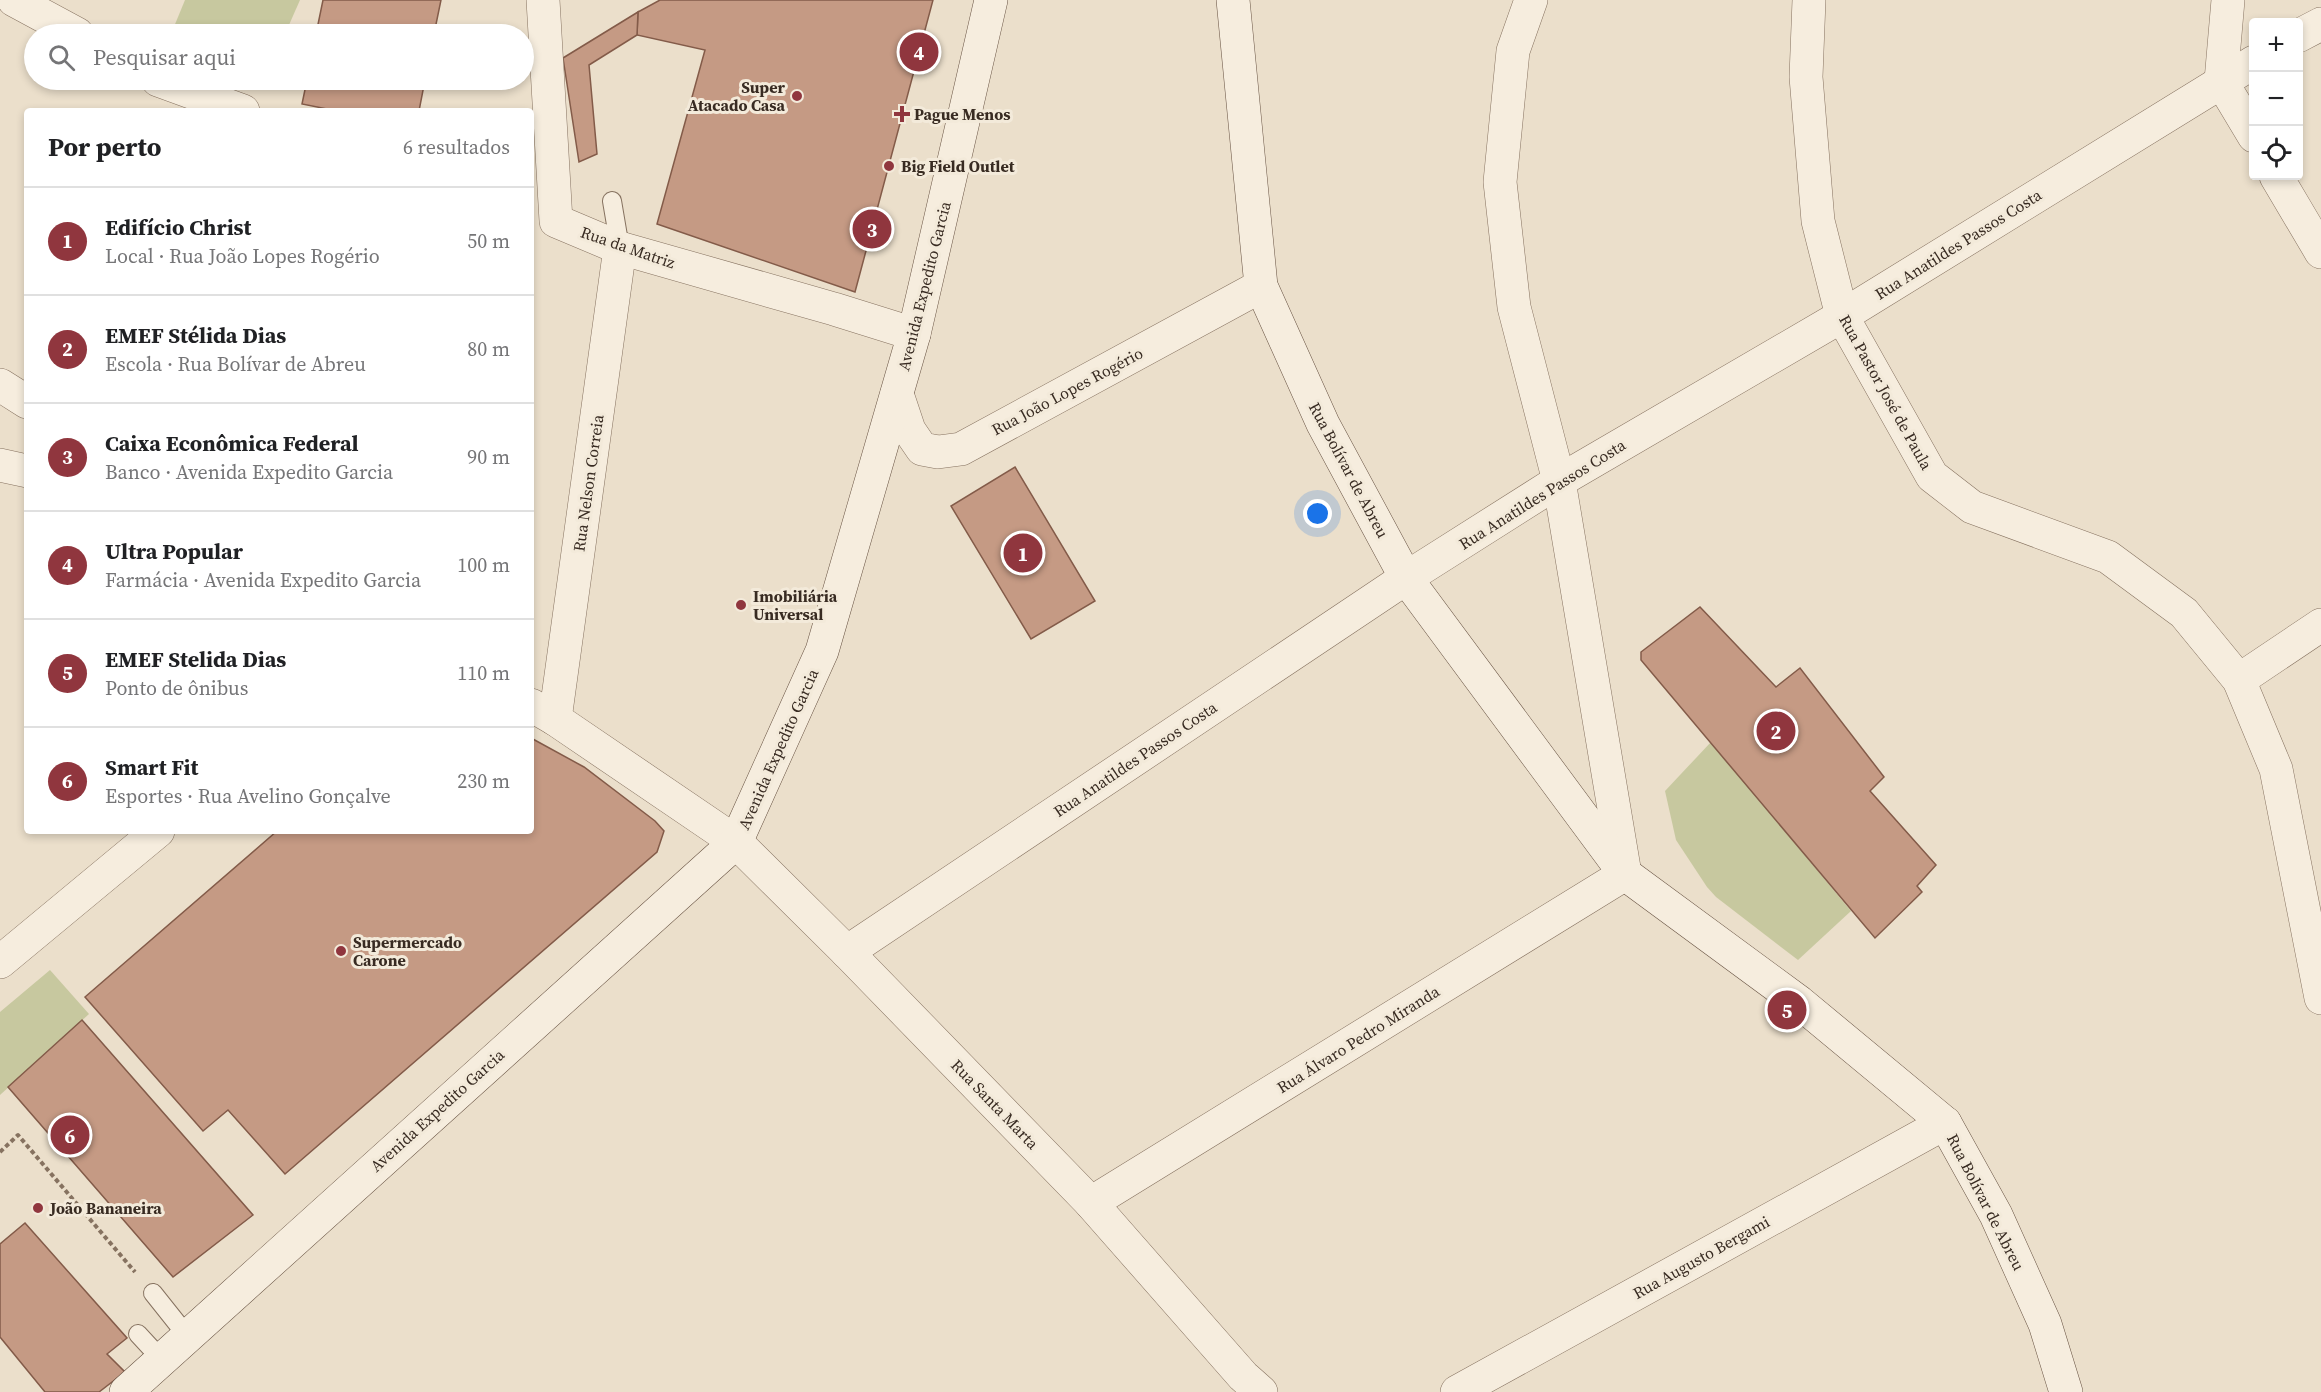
<!DOCTYPE html>
<html lang="pt">
<head>
<meta charset="utf-8">
<style>
  body { margin:0; font-family:"Source Serif 4",serif; background:#f6f6f6; color:#202124 }
  .controls { position:absolute; right:18px; top:18px; display:grid; overflow:hidden; border-radius:6px; box-shadow:0 3px 9px #0003 }
  .controls button { width:54px; height:54px; display:grid; place-items:center; padding:0; border:0; border-bottom:2px solid #e0e0e0; background:#fff; color:#202124; font:30px sans-serif }
  .you { position:absolute; left:1318px; top:514px; width:21px; height:21px; margin:-15px; border:4px solid #fff; border-radius:50%; background:#1a73e8; box-shadow:0 0 0 9px #1a73e833 }
  .badge { display:grid; place-items:center; width:39px; height:39px; border-radius:50%; background:#90363e; color:#fff; font-size:20px; font-weight:700 }
  .pin { position:absolute; translate:-50% -50%; border:3px solid #fff; box-shadow:0 2px 6px #0006 }
  .list { margin:0; padding:0; list-style:none }
  h2 { display:flex; justify-content:space-between; align-items:center; height:78px; margin:0; padding:0 24px; font-size:26px }
  h2 small { font-size:20px; font-weight:400; color:#757577 }
  .list li { display:grid; grid-template-columns:39px 1fr auto; gap:18px; align-items:center; box-sizing:border-box; height:108px; padding:0 24px; border-top:2px solid #e0e0e0 }
  .list b { display:block; font-size:22px; white-space:nowrap }
  .list p { margin:0; font-size:20px; white-space:nowrap; color:#757577 }
  .list em { font-size:20px; font-style:normal; color:#757577 }
  .icon { flex:none; width:33px; height:33px; fill:none; stroke:currentColor; stroke-width:2; stroke-linecap:round; stroke-linejoin:round }
  .map { position:relative; flex:none; width:2321px; height:1392px; overflow:hidden }
  .search { position:absolute; background:#fff; box-shadow:0 3px 9px #0003; left:24px; top:24px; width:510px; height:66px; display:flex; align-items:center; gap:15px; box-sizing:border-box; padding:0 21px; border-radius:33px; color:#757577; font-size:22px }
  .panel { position:absolute; background:#fff; box-shadow:0 3px 9px #0003; left:24px; top:108px; width:510px; height:726px; border-radius:6px }
  .map>svg:first-child { display:block }
  .green { fill:#c7c89f }
  .building { fill:#c59a84; stroke:#835b49; stroke-width:1.5 }
  .lines { fill:none; stroke-linecap:round; stroke-linejoin:round }
  .lane-casing { stroke:#867260; stroke-width:20 }
  .street-casing { stroke:#867260; stroke-width:34 }
  .secondary-casing { stroke:#685343; stroke-width:34 }
  .path { stroke:#867260; stroke-width:4; stroke-dasharray:4.5 3; stroke-linecap:butt }
  .lane { stroke:#f6edde; stroke-width:18 }
  .street { stroke:#f6edde; stroke-width:33 }
  .secondary { stroke:#f6edde; stroke-width:33 }
  .poi-dot { fill:#90363e; stroke:#f3eada; stroke-width:2 }
  .labels { text-anchor:middle; dominant-baseline:central; stroke-width:6; stroke-linejoin:round; paint-order:stroke }
  .poi-label { font-size:16px; font-weight:bold; fill:#382b22; stroke:#f3eada; text-anchor:start }
  .street-label { font-size:16px; fill:#382b22; stroke:#f3eada }
</style>
</head>
<body>
<div class="map">
<svg width="2321" height="1392" viewBox="0 0 2321 1392">
  <rect width="100%" height="100%" fill="#ebdfcb"/>
  <g class="green">
    <path d="M185 0H300L285 34H171Z"/>
    <path d="M1711 742 1851 911 1798 960 1716 897 1707 887 1676 840 1665 791Z"/>
    <path d="M50 970 89 1014 0 1095V1012Z"/>
  </g>
  <g class="building">
    <path d="M323 0H441L434 34H316Z"/>
    <path d="M660 0H933L855 292 657 224 705 50 637 35 638 12Z"/>
    <path d="M638 12 637 35 589 65 597 154 579 162 563 58Z"/>
    <path d="M307 80H425L419 111H337L302 104Z"/>
    <path d="M1015 467 1095 601 1031 639 951 506Z"/>
    <path d="M1700 607 1776 687 1800 668 1884 777 1870 791 1936 865 1917 886 1922 892 1875 938 1641 660V652Z"/>
    <path d="M531 738 584 767 655 821 664 831 657 852 285 1174 228 1110 203 1131 85 997 277 831H531Z"/>
    <path d="M82 1020 253 1215 173 1277 8 1087Z"/>
    <path d="M25 1223 127 1338 107 1354 125 1372 99 1392H45L0 1337V1244Z"/>
  </g>
  <g class="lines">
    <g class="lane-casing">
      <g id="lane">
        <path d="M612 201 620 248"/>
        <path d="M153 1293 188 1337"/>
        <path d="M138 1334 162 1360"/>
      </g>
    </g>
    <g class="street-casing">
      <g id="street">
        <path d="M14 0 77 34"/>
        <path d="M543 0 556 221 620 248 834 309 914 334"/>
        <path d="M1809 0 1806 77 1818 221 1842 316 1932 476 1972 507 2108 557 2184 613 2239 680 2276 769 2321 998"/>
        <path d="M2228 0 2221 81 2254 136"/>
        <path d="M2298 36 2321 24"/>
        <path d="M158 80 243 111"/>
        <path d="M2276 176 2321 252"/>
        <path d="M0 385 27 402"/>
        <path d="M897 394 909 430 922 449 938 452 961 449 1261 286"/>
        <path d="M0 465 27 471"/>
        <path d="M2239 680 2321 625"/>
        <path d="M531 705 555 719 736 842 847 952 1091 1203 1243 1376 1261 1392"/>
        <path d="M555 719 620 248"/>
        <path d="M847 952 1406 578 1559 481 1842 316 2254 62"/>
        <path d="M0 962 158 831"/>
        <path d="M1091 1203 1625 874 1559 481 1514 307 1500 182 1513 51 1531 0"/>
        <path d="M1457 1392 1945 1123"/>
      </g>
    </g>
    <g class="secondary-casing">
      <g id="secondary">
        <path d="M1233 0 1261 286 1323 424 1406 578 1625 874 1799 1002 1945 1123 1996 1215 2045 1324 2066 1392"/>
        <path d="M126 1392 736 842 822 651 914 334 991 0"/>
      </g>
    </g>
    <path class="path" d="M0 1152 18 1135 135 1272"/>
    <use href="#lane" class="lane"/>
    <use href="#street" class="street"/>
    <use href="#secondary" class="secondary"/>
  </g>
  <g class="poi-dot">
    <circle cx="797" cy="96" r="6"/>
    <path d="M899 105h6v6h6v6h-6v6h-6v-6h-6v-6h6z"/>
    <circle cx="889" cy="166" r="6"/>
    <circle cx="741" cy="605" r="6"/>
    <circle cx="341" cy="951" r="6"/>
    <circle cx="38" cy="1208" r="6"/>
  </g>
  <g class="labels">
    <g class="poi-label">
      <text x="785" y="87" text-anchor="end">Super<tspan x="785" dy="18">Atacado Casa</tspan></text>
      <text x="914" y="114">Pague Menos</text>
      <text x="901" y="166">Big Field Outlet</text>
      <text x="753" y="596">Imobiliária<tspan x="753" dy="18">Universal</tspan></text>
      <text x="353" y="942">Supermercado<tspan x="353" dy="18">Carone</tspan></text>
      <text x="50" y="1208">João Bananeira</text>
    </g>
    <g class="street-label">
      <text transform="translate(1958 244) rotate(-32)">Rua Anatildes Passos Costa</text>
      <text transform="translate(628 247) rotate(19)">Rua da Matriz</text>
      <text transform="translate(924 286) rotate(-76)">Avenida Expedito Garcia</text>
      <text transform="translate(1067 391) rotate(-28)">Rua João Lopes Rogério</text>
      <text transform="translate(1886 392) rotate(61)">Rua Pastor José de Paula</text>
      <text transform="translate(1349 470) rotate(62)">Rua Bolívar de Abreu</text>
      <text transform="translate(588 483) rotate(-82)">Rua Nelson Correia</text>
      <text transform="translate(1542 494) rotate(-32)">Rua Anatildes Passos Costa</text>
      <text transform="translate(778 749) rotate(-66)">Avenida Expedito Garcia</text>
      <text transform="translate(1135 759) rotate(-34)">Rua Anatildes Passos Costa</text>
      <text transform="translate(1358 1039) rotate(-32)">Rua Álvaro Pedro Miranda</text>
      <text transform="translate(995 1104) rotate(46)">Rua Santa Marta</text>
      <text transform="translate(437 1110) rotate(-42)">Avenida Expedito Garcia</text>
      <text transform="translate(1986 1202) rotate(63)">Rua Bolívar de Abreu</text>
      <text transform="translate(1701 1257) rotate(-29)">Rua Augusto Bergami</text>
    </g>
  </g>
</svg>
<div class="controls">
<button>+</button>
<button>−</button>
<button><svg class="icon" aria-label="locate" viewBox="0 0 24 24"><circle cx="12" cy="12" r="6"/><path d="M12 2v4M12 18v4M2 12h4M18 12h4"/></svg></button>
</div>
<div class="you"></div>
<div class="pin badge" style="left:1023px;top:553px">1</div>
<div class="pin badge" style="left:1776px;top:731px">2</div>
<div class="pin badge" style="left:872px;top:229px">3</div>
<div class="pin badge" style="left:919px;top:52px">4</div>
<div class="pin badge" style="left:1787px;top:1010px">5</div>
<div class="pin badge" style="left:70px;top:1135px">6</div>
<div class="search"><svg class="icon" aria-label="search" viewBox="0 0 24 24"><circle cx="10" cy="10" r="6"/><path d="M15 15l6 6"/></svg>Pesquisar aqui</div>
<section class="panel">
<h2>Por perto<small>6 resultados</small></h2>
<ul class="list">
<li><span class="badge">1</span><div><b>Edifício Christ</b><p>Local · Rua João Lopes Rogério</p></div><em>50 m</em></li>
<li><span class="badge">2</span><div><b>EMEF Stélida Dias</b><p>Escola · Rua Bolívar de Abreu</p></div><em>80 m</em></li>
<li><span class="badge">3</span><div><b>Caixa Econômica Federal</b><p>Banco · Avenida Expedito Garcia</p></div><em>90 m</em></li>
<li><span class="badge">4</span><div><b>Ultra Popular</b><p>Farmácia · Avenida Expedito Garcia</p></div><em>100 m</em></li>
<li><span class="badge">5</span><div><b>EMEF Stelida Dias</b><p>Ponto de ônibus</p></div><em>110 m</em></li>
<li><span class="badge">6</span><div><b>Smart Fit</b><p>Esportes · Rua Avelino Gonçalve</p></div><em>230 m</em></li>
</ul>
</section>
</div>
</body>
</html>
